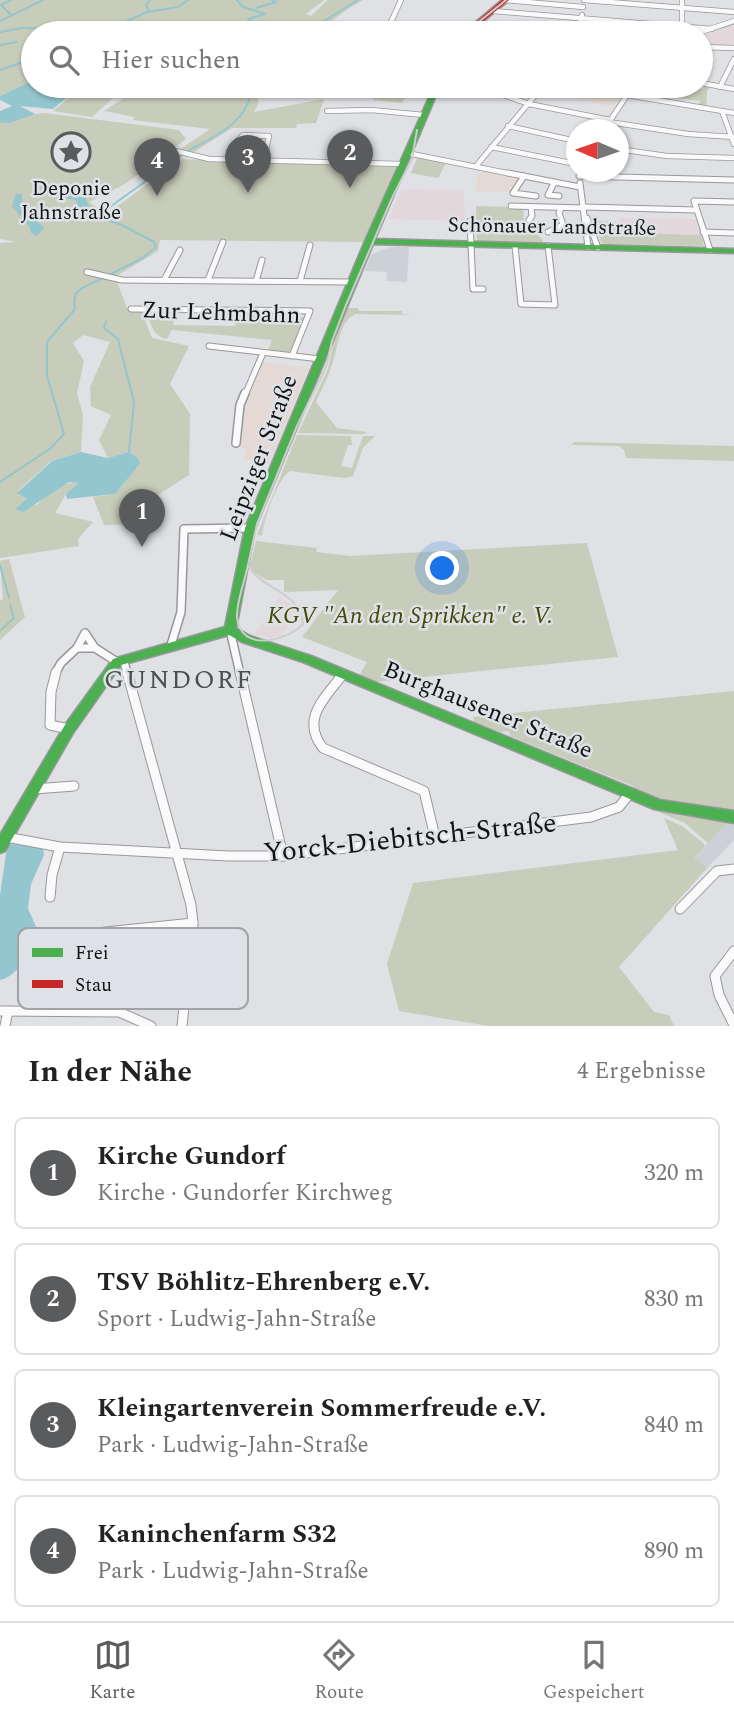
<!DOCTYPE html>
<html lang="de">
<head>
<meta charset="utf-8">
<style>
  body { margin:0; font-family:Spectral,serif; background:#f2f2f2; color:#222 }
  .compass { position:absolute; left:566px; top:119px; width:63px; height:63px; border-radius:50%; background:#fff; box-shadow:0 2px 5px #0004; rotate:272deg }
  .you { position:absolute; left:443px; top:569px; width:24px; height:24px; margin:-18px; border:5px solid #fff; border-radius:50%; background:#1a73e8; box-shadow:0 0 0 10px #1a73e833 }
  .badge { display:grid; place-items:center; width:46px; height:46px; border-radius:50%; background:#5a5b5d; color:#fff; font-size:23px; font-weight:700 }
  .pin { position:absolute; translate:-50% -58px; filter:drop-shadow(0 2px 4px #0008) }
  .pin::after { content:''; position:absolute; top:37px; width:24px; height:21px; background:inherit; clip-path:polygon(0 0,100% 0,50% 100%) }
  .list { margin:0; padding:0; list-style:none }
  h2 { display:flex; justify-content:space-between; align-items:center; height:91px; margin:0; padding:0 28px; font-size:30px }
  h2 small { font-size:23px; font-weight:400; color:#767676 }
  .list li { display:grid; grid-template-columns:46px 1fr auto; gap:21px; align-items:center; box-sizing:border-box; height:112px; margin:0 14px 14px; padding:0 14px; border:2px solid #e0e0e0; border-radius:10px }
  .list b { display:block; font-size:26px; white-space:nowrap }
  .list p { margin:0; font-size:23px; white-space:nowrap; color:#767676 }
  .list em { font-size:23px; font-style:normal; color:#767676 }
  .icon { flex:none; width:38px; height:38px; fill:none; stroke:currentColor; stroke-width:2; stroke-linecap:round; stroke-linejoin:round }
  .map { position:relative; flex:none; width:734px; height:1026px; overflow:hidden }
  .search { position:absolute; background:#fff; box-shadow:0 2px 5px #0004; left:21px; right:21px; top:21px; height:77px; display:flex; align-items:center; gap:18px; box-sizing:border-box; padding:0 24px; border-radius:38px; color:#767676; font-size:26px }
  .sheet { height:595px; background:#fff }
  nav { display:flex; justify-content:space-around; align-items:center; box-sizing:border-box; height:98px; border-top:2px solid #e0e0e0; background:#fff; font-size:19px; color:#767676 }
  nav a { display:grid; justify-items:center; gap:4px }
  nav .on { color:#5a5b5d }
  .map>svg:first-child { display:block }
  .commercial { fill:#e4d7dc }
  .built { fill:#cbd1d7 }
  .education { fill:#e4d9d4 }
  .green { fill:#c8ccba }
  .water { fill:#93c6ce }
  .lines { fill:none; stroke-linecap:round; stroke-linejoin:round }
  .stream { stroke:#93c6ce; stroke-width:2 }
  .street-far3-casing { stroke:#97989a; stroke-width:6 }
  .street-far2-casing { stroke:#97989a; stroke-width:7 }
  .street-far1-casing { stroke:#97989a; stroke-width:10 }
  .street-casing { stroke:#97989a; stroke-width:11 }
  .fast-casing { stroke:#97989a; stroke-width:3 }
  .jam-casing { stroke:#97989a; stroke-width:3 }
  .street-far3 { stroke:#fafafb; stroke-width:4.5 }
  .street-far2 { stroke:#fafafb; stroke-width:5 }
  .street-far1 { stroke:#fafafb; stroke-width:7 }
  .street { stroke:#fafafb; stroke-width:9 }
  .fast { fill:#4caf50; fill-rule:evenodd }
  .jam { fill:#c62828; fill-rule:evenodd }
  .tram { stroke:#cdcdce; stroke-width:2 }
  .labels { text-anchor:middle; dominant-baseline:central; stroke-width:5; stroke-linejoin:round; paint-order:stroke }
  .far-poi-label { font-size:21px; fill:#121314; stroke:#dee1e5 }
  .far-street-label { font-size:21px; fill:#121314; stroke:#dee1e5 }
  .street-label { font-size:24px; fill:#121314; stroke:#dee1e5 }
  .park-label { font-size:24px; font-style:italic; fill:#434805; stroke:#dee1e5 }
  .neighbourhood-label { font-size:26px; letter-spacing:2px; fill:#4c4e51; stroke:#dee1e5 }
  .near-street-label { font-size:28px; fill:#121314; stroke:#dee1e5 }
  .key { fill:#dee1e5; stroke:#a1a3a6; stroke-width:2 }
  .key-label { font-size:19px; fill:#121314 }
</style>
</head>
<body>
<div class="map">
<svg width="734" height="1026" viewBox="0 0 734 1026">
  <rect width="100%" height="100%" fill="#dfe1e4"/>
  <g class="commercial">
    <path d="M734 24V46L708 45 704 34Z"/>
    <path d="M402 189 464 190 465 221 388 219Z"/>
    <path d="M619 218 697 219 701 235 622 233Z"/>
    <path d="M279 596 291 604 298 613 280 636 269 638 254 634 271 612Z"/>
  </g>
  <g class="built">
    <path d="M390 247H409L407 282 386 281 387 272 365 271 371 255Z"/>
    <path d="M734 819V840L707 868 694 858 728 821Z"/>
  </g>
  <g class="education">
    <path d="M563 86H625L622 89 625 90 614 106 578 100 585 90Z"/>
    <path d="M482 170 521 178 511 192 475 191 477 178Z"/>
    <path d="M261 362 309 368 269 463 242 459 247 449 240 448 241 445 237 444 242 407Z"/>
  </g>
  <g class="green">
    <path d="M0 0H324L306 14 311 16 328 0H363C344 10 330 24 311 33H33V80L0 96Z"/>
    <path d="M704 84 711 86 707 91 706 108 696 106 701 101 669 97 672 102 655 99 659 86 703 89Z"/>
    <path d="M58 86H113L122 90 92 117 53 111 77 91Z"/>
    <path d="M142 86H259L258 104 254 112 324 99 316 123 297 124 296 128H232L191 154 179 150 210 129 133 120 135 117 104 111Z"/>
    <path d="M388 86H411L402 103 373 100 376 90H392Z"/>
    <path d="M44 113 179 130 186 139 125 184 89 202 107 214 181 159 396 167 364 242 160 240 158 251 115 277 127 308 141 311 152 338 189 346 170 384 190 414 189 475 150 500 134 524 104 525 93 497 115 494 140 464 129 452 108 458 99 440 111 415 91 406 90 387 110 342 83 335 73 343 84 361 77 393 83 415 81 452 51 461 20 489 18 494 27 499 24 503 37 505C48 492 63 482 80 482L66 494 55 513 93 522 78 539 79 546 0 558V243L16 242 0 239V122H4L0 119Z"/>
    <path d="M417 158 446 163 438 178 411 173Z"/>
    <path d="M476 206 523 207 524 221 543 240 542 243 477 241Z"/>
    <path d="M599 221 620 222 623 233 701 235 704 246 605 244 601 242 594 223Z"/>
    <path d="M347 308H358L359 311H402V314L413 315 355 314C338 323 338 349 332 365 328 378 321 390 316 402L337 428 367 432 363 434 298 433 328 369 334 341Z"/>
    <path d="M146 310 177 311 173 325 235 326 237 316 306 317 289 354 268 351 272 340 172 330 167 339C152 336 151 323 146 310Z"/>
    <path d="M297 435 351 436 352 445H348L341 466 352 468 363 436H375L363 448 353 476 344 478 290 471C278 478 263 521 262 536L257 535Z"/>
    <path d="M574 442 734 446V461L626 458 624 450 619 446 571 445Z"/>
    <path d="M256 541 317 548 316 552 350 556 587 543 618 657 374 682 359 676 367 662 302 637 338 590 284 592V580H267L252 572 250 565Z"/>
    <path d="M9 559 25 617 0 640V600L3 599 0 561Z"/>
    <path d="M734 691V813L672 806 634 791 633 786 510 736 509 731 500 732 474 722 473 717Z"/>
    <path d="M646 804 682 816 728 821 708 843 685 823 642 805Z"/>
    <path d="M664 818 682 826 703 843 705 846 694 858 707 868 619 967 654 1012 669 1015 674 1026H489L399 1011 387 964 413 883 678 850Z"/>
  </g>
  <g class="water">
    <path d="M33 80V86H58L76 90 53 109 20 106 35 114 9 123 0 122V111L12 106 0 100V96Z"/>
    <path d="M87 187 91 191 85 197 91 211 89 219 80 217 76 200 68 199 56 192Z"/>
    <path d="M16 194H22V207L44 228 37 236 31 233 30 227 12 206Z"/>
    <path d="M81 452 108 458 129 452 138 458 140 464 115 494 67 499 66 494 79 483 69 482 23 512 15 509 27 499 17 493 52 461Z"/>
    <path d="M12 844 43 848 44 855 31 884 28 909 38 931C31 948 20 976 0 980V895L7 847Z"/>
  </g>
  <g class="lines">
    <g class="stream">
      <path d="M11 0 1 5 11 15"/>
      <path d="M150 0 146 6 150 12"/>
      <path d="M237 0 243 7 265 14 248 19 257 24 253 28"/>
      <path d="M256 8 276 2 272 0"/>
      <path d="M0 21 43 0"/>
      <path d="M0 32 22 28H52"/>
      <path d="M119 33 116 26 147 12 178 7 188 0"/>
      <path d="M305 33 358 0"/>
      <path d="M0 45 17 42"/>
      <path d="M0 70 31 59"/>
      <path d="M186 152C215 136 249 123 252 86"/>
      <path d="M111 274 143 258 156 247 154 242 122 225 101 218 100 214 181 156"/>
      <path d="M106 321 104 328 118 339 134 402 129 452"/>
      <path d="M0 482 51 448 64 434 47 376V342L75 309C71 287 86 287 103 278"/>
      <path d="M0 565 9 598"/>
      <path d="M0 631 14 618 10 605"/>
    </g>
    <g class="street-far3-casing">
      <g id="street-far3">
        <path d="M504 0 583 7"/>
        <path d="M584 0 734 12"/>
        <path d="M682 0V26"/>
        <path d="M493 11 712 29"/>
        <path d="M388 27 465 33"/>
        <path d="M467 32 484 33"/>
        <path d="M386 33 401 0"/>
        <path d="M579 33 582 15"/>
        <path d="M698 33 734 21"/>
        <path d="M701 47 734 48"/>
        <path d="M701 83 734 89"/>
        <path d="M478 86 529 104 610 120"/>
        <path d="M720 87 734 59"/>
        <path d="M265 93H296"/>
        <path d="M354 94 357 86"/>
        <path d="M627 95 734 113"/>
        <path d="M327 111 371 110 424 115"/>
        <path d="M722 111 734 144"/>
        <path d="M609 122 688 134 734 137"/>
        <path d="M508 126 576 141"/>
        <path d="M604 130 633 86"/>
        <path d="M243 135 269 136 266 149 231 147Z"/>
        <path d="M491 147 576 164"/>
        <path d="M618 149 667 156 734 158"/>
        <path d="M176 151 209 159 403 164"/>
        <path d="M407 153 517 175"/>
        <path d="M263 160 266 149"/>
        <path d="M476 166 543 86"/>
      </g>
    </g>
    <g class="street-far2-casing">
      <g id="street-far2">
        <path d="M508 173 580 187"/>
        <path d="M524 176 513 193 536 196"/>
        <path d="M579 176 734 180"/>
        <path d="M554 183 548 195 559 196"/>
        <path d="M580 183 588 247"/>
        <path d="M511 206 584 208"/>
        <path d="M584 207 696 210"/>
        <path d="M587 218 598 248"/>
        <path d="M529 220 532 216 531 207"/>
        <path d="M470 221 473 289H483"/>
        <path d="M548 232 563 225 559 213 561 208"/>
        <path d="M703 232 734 233"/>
        <path d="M515 246 521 304 555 305 548 246"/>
        <path d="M710 250 694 201 734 202"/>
        <path d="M87 272 122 280 352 282"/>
        <path d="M164 280 180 250"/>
        <path d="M208 280 223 242"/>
        <path d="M256 281 262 260"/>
        <path d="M300 281 310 245"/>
        <path d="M131 309 310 311 292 356"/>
        <path d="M209 346 320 359"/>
        <path d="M245 395 263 353"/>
      </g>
    </g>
    <g class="street-far1-casing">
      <g id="street-far1">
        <path d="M236 443 240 405 245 393"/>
        <path d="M230 630 240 674"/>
        <path d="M85 633 95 648H77Z"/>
        <path d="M171 645 181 612 184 529 250 528"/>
        <path d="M95 648 117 662"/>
        <path d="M124 661 127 674"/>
        <path d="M55 674 61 663 77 648"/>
      </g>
    </g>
    <g class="street-casing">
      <g id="street">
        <path d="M56 672 51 692 50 725 69 729"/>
        <path d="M127 672 191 905 193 923 182 1026"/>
        <path d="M240 672 283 856"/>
        <path d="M343 674C325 698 300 719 323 748L424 791 435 837"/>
        <path d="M34 789 74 786"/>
        <path d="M6 837 60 847 228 856H283L591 817 619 807 630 793"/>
        <path d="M50 897 52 875 60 847"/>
        <path d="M680 909 717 871 734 869"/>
        <path d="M57 937 193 923"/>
        <path d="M734 951 715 976 719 995 734 1025"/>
        <path d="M0 1011 119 1012 151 1026"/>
        <path d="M5 1026 8 1011"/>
      </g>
    </g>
    <g class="fast-casing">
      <path id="fast" d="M434 86H440L375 239 734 249V253L373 244 255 528 236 628 250 636 311 656 660 800 734 811V823L654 809 303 662 242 642 229 635 121 665 73 733 5 851 0 853V835L65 725 113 659 225 627 245 528 365 241Z"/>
    </g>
    <g class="jam-casing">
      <path id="jam" d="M502 0H509L469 33H463Z"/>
    </g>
    <use href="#street-far3" class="street-far3"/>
    <use href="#street-far2" class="street-far2"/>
    <use href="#street-far1" class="street-far1"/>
    <use href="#street" class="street"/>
    <use href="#fast" class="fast"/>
    <use href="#jam" class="jam"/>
    <g class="tram">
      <path d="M465 33 506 0"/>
      <path d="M248 565C262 591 301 591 303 624 287 641 241 653 237 618 236 603 245 580 248 565Z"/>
      <path d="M248 565 257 524 297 426 326 367 332 341 346 305 392 198 412 159 417 130"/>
    </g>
  </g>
  <defs>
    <g id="sight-ring" transform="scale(2.0125)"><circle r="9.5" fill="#dee1e5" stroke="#5a5b5d" stroke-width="1.5"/><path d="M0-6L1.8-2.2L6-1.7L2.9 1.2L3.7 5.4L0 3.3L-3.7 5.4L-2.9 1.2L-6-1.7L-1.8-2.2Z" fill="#5a5b5d"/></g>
  </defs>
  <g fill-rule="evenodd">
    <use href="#sight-ring" x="71" y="152"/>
  </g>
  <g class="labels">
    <g class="far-poi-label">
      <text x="71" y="189">Deponie<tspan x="71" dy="24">Jahnstraße</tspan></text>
    </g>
    <g class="far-street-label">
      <text transform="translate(552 227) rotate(1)">Schönauer Landstraße</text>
    </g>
    <g class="street-label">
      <text transform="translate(221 313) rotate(2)">Zur Lehmbahn</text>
      <text transform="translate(259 458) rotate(-69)">Leipziger Straße</text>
      <text transform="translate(488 710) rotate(22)">Burghausener Straße</text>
    </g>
    <g class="park-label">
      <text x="410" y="616">KGV "An den Sprikken" e. V.</text>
    </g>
    <g class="neighbourhood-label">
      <text x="179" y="680">GUNDORF</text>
    </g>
    <g class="near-street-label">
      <text transform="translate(410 838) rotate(-6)">Yorck-Diebitsch-Straße</text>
    </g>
  </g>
  <rect x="18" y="928" width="230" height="81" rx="10" class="key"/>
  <rect x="32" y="948" width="31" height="9" fill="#4caf50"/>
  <rect x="32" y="980" width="31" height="8" fill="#c62828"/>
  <g class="key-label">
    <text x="75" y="959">Frei</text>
    <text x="75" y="991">Stau</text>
  </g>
</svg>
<svg class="compass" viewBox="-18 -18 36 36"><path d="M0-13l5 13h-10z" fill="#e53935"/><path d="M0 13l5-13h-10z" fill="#767676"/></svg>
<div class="you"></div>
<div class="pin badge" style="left:142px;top:547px">1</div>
<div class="pin badge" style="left:350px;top:188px">2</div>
<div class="pin badge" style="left:248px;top:193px">3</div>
<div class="pin badge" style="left:157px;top:196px">4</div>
<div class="search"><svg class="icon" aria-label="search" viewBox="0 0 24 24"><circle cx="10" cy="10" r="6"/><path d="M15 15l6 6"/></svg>Hier suchen</div>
</div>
<section class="sheet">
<h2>In der Nähe<small>4 Ergebnisse</small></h2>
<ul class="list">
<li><span class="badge">1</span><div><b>Kirche Gundorf</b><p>Kirche · Gundorfer Kirchweg</p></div><em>320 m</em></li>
<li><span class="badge">2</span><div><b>TSV Böhlitz-Ehrenberg e.V.</b><p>Sport · Ludwig-Jahn-Straße</p></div><em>830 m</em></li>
<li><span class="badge">3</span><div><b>Kleingartenverein Sommerfreude e.V.</b><p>Park · Ludwig-Jahn-Straße</p></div><em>840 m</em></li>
<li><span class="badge">4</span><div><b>Kaninchenfarm S32</b><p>Park · Ludwig-Jahn-Straße</p></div><em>890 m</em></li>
</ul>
</section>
<nav>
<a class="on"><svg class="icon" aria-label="map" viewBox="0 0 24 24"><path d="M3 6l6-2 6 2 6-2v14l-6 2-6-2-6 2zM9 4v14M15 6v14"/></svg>Karte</a>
<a><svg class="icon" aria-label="directions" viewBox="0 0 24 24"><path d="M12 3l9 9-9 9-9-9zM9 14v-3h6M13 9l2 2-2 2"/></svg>Route</a>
<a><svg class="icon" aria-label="saved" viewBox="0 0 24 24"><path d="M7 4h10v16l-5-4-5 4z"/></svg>Gespeichert</a>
</nav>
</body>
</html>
